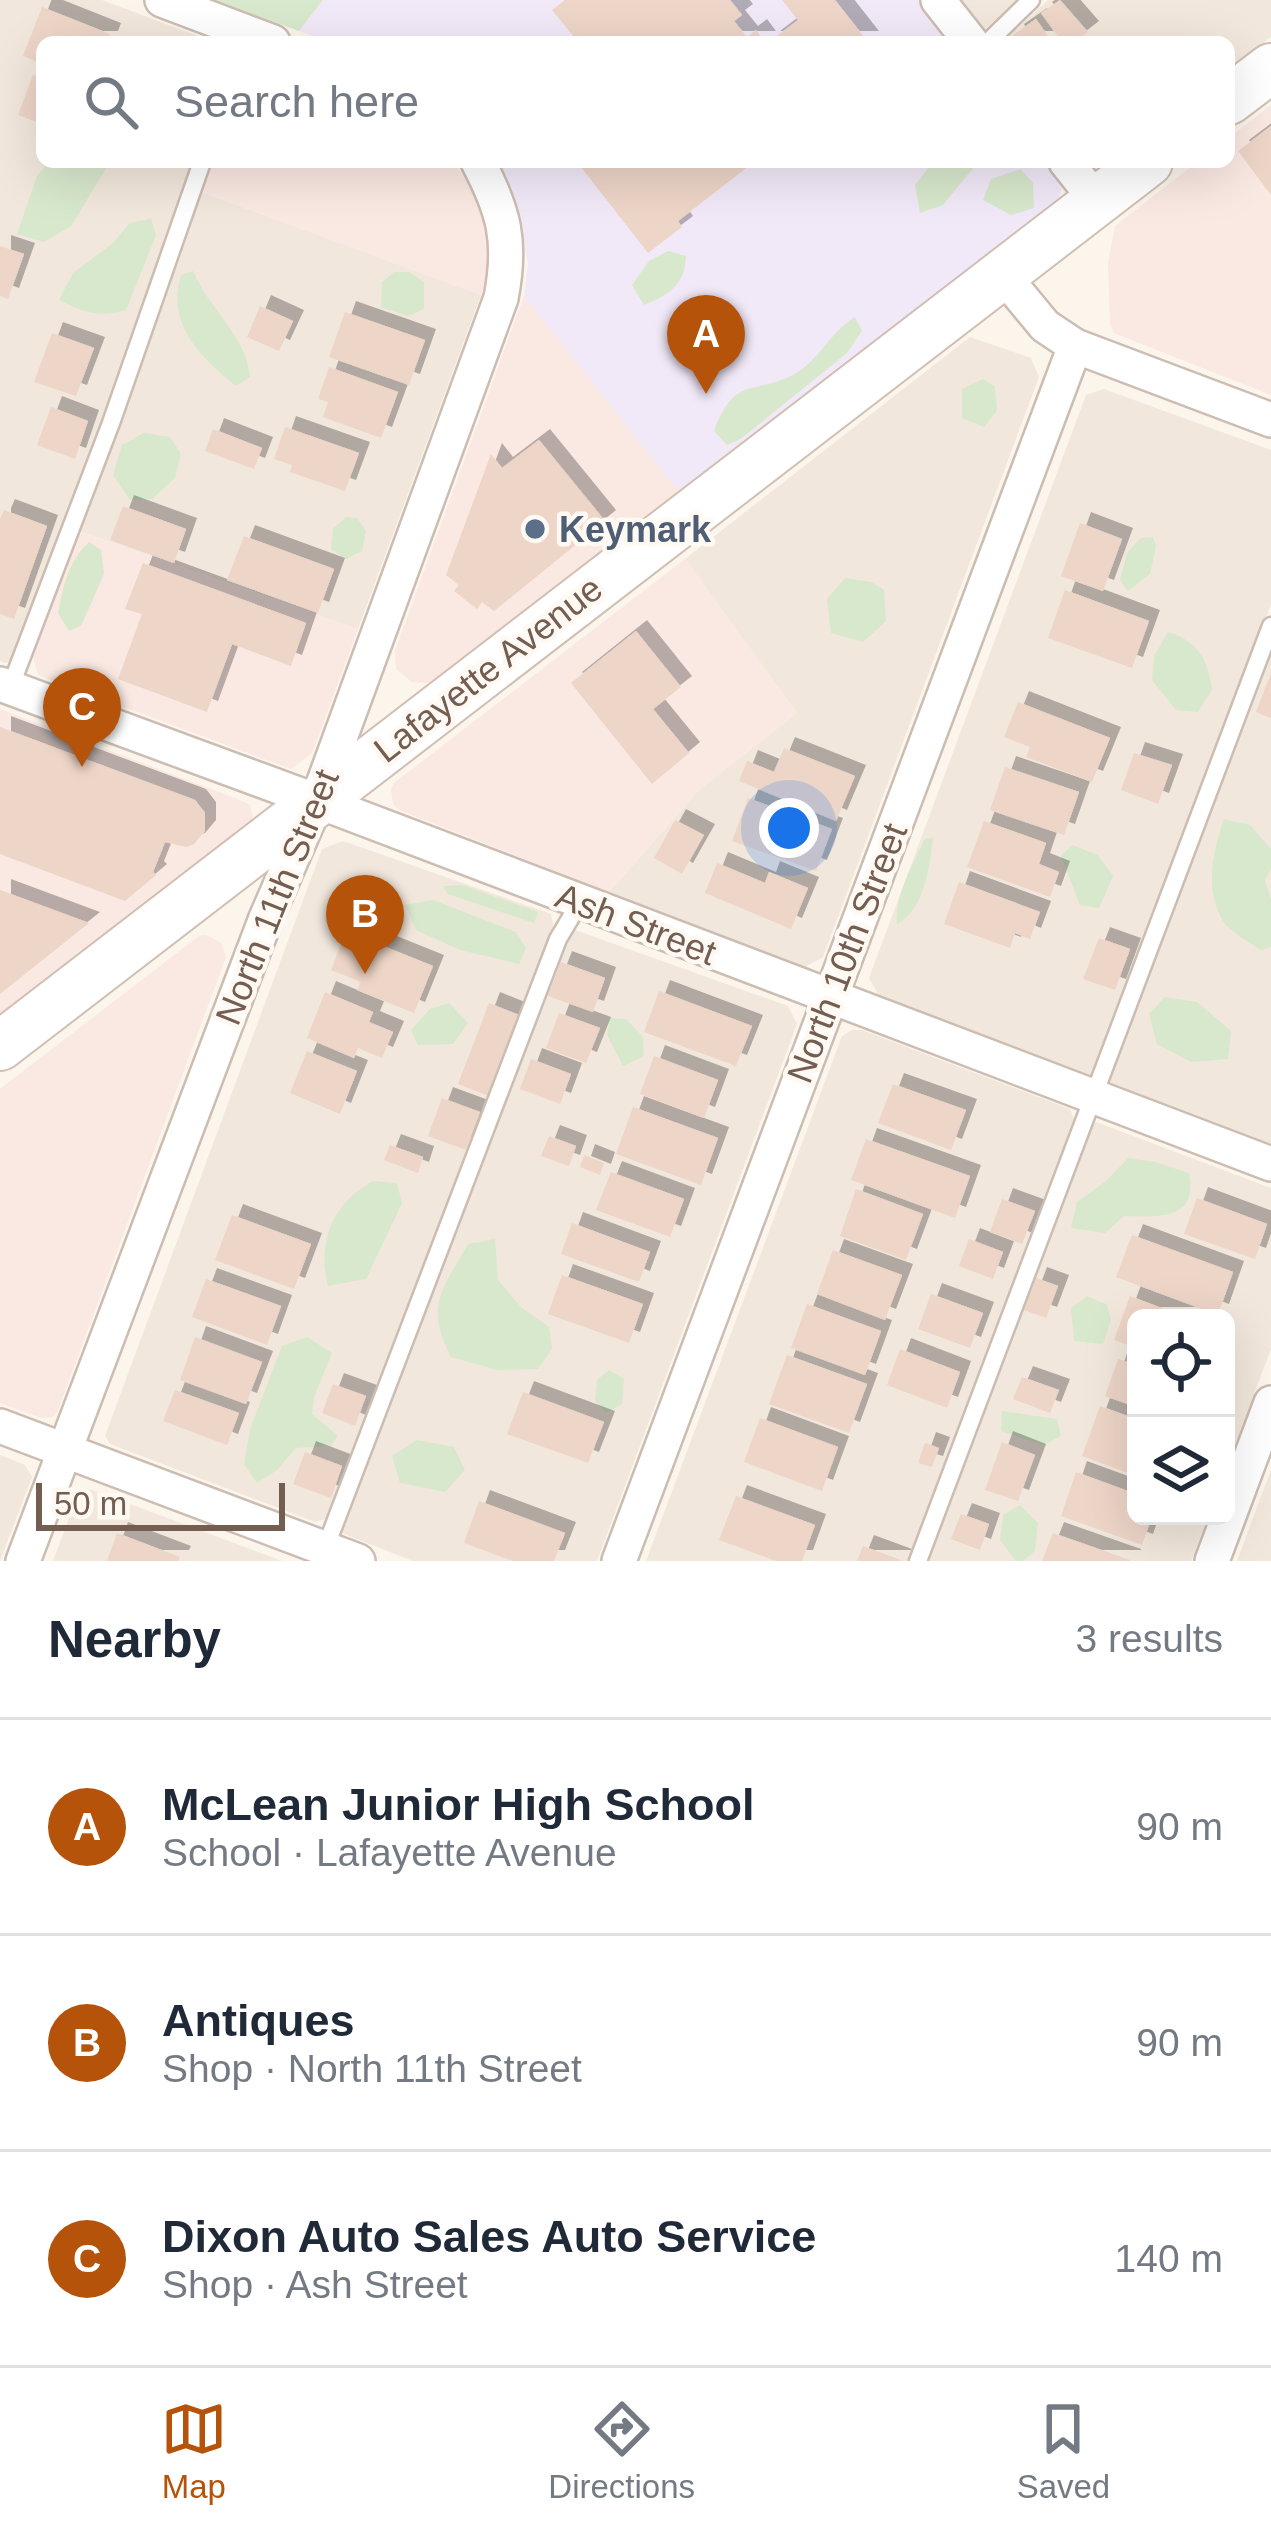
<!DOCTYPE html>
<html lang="en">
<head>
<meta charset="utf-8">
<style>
  body { margin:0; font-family:Helvetica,sans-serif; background:#f6f6f7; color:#1f2937 }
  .controls { position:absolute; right:36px; bottom:36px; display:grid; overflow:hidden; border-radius:18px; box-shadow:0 12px 48px #0002 }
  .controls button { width:108px; height:108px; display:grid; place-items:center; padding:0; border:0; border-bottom:3px solid #e0e1e3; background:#fff; color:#1f2937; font:60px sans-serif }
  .scale { position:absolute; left:36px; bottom:30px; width:249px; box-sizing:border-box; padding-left:12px; border:6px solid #745d51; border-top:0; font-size:33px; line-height:42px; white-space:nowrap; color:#745d51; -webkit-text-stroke:9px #fef9f3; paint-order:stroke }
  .you { position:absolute; left:789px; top:828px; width:42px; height:42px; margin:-30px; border:9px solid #fff; border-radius:50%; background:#1a73e8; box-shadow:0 0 0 18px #1a73e833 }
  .badge { display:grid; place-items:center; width:78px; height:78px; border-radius:50%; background:#b45309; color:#fff; font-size:39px; font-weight:700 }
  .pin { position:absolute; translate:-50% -99px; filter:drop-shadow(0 3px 6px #0008) }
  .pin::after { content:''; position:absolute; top:63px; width:42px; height:36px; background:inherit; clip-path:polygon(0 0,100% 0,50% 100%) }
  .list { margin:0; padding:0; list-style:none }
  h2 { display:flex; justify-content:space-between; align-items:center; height:156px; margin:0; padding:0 48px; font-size:51px }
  h2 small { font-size:39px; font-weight:400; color:#747a83 }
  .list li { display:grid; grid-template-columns:78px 1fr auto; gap:36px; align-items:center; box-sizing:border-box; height:216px; padding:0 48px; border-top:3px solid #e0e1e3 }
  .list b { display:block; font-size:45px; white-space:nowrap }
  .list p { margin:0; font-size:39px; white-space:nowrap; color:#747a83 }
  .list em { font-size:39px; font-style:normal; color:#747a83 }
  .icon { flex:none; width:66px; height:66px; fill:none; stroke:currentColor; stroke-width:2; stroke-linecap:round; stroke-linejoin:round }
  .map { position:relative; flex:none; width:1271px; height:1561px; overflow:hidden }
  .search { position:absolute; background:#fff; box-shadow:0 12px 48px #0002; left:36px; right:36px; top:36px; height:132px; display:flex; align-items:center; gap:30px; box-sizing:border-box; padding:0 42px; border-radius:18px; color:#747a83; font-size:45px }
  .sheet { height:804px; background:#fff }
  nav { display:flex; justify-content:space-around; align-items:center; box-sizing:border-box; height:168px; border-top:3px solid #e0e1e3; background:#fff; font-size:33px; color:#747a83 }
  nav a { display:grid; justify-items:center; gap:6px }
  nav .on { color:#b45309 }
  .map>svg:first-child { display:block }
  .residential { fill:#f2e7dc }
  .commercial { fill:#fae8e2 }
  .education { fill:#f2e9f8 }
  .green { fill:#d8e8cc }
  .building { fill:#edd5c7; filter:url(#shadow) }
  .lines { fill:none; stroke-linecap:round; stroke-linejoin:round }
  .lane-casing { stroke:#ccbdb3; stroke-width:21 }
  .street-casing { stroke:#ccbdb3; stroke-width:38 }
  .secondary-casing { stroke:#d1bfb3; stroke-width:52 }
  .lane { stroke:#fff; stroke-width:16 }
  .street { stroke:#fff; stroke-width:33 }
  .secondary { stroke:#fff; stroke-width:48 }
  .service-dot { fill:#5c6f8a; stroke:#fef9f3; stroke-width:4.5 }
  .labels { text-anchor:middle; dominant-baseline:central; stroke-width:9; stroke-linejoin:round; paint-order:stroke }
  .service-label { font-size:36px; font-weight:bold; fill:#4e5e75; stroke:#fef9f3; text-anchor:start }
  .street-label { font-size:36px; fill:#745d51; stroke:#fef9f3 }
</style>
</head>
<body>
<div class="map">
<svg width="1271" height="1561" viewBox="0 0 1271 1561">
  <defs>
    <filter id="shadow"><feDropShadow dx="11" dy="-11" stdDeviation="0" flood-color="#0004"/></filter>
  </defs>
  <rect width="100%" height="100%" fill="#fbf5ec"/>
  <g class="residential">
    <path d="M0 0H102L214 42H42V162H196L103 423 13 660 5 663 0 661Z"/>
    <path d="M952 0H1017L983 31Z"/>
    <path d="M1048 0H1271V37L1229 69V42H1003Z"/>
    <path d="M202 192 481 295 358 629 79 531Z"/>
    <path d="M970 337 1031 358 1039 377 823 957 805 967 609 892 699 790 797 713 685 559Z"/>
    <path d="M1104 389 1271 450V604L1096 1073 1088 1076 878 994 869 978 1086 395Z"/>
    <path d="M1271 646V1144L1106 1081Z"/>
    <path d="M343 841 551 914 553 925 551 938 329 1518 315 1522 110 1444 105 1436 322 849Z"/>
    <path d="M575 930 788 1006 797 1024 597 1561H413L344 1534 341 1529 565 939Z"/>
    <path d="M852 1030H862L1070 1109 1074 1119 912 1561H646L842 1036Z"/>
    <path d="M1096 1122 1271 1188V1349L1226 1468V1318H1136V1516H1208L1191 1561H925L1089 1125Z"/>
    <path d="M0 1455 25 1465 32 1477 0 1561Z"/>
    <path d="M1271 1470V1561H1237Z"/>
    <path d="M85 1488 98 1492 282 1561H53L78 1494Z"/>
  </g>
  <g class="commercial">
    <path d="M1271 105V395L1114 333 1110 324 1108 263 1115 226 1197 162H1229V138Z"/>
    <path d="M213 162H453L479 199 489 227 493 261 481 295 202 192Z"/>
    <path d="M524 296 680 493 445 674 431 683 412 682 396 669 395 651Z"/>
    <path d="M79 531 358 629 312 753 291 769 38 675 33 656Z"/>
    <path d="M685 559 797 713 699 790 609 892 399 810 393 804 391 789 394 783Z"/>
    <path d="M0 709 240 800 250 805 253 818 252 824 0 1020Z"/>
    <path d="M206 935 221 943 226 957 58 1410 53 1417 42 1418 0 1403V1089L199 936Z"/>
  </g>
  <g class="education">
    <path d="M323 0H919L951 42H328L299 31Z"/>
    <path d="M499 162H1044L1060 183 1061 191 1056 204 680 493 524 296 528 263 512 189Z"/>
  </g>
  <g class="green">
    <path d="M215 0H323L299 31Z"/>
    <path d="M49 162H110L71 226 44 242 17 234 37 176Z"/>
    <path d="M933 162H978L943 205 920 213 915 185Z"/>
    <path d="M1021 169 1033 183 1034 208 1011 215 983 200 991 179Z"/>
    <path d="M151 219 156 235 126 310C100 318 83 312 59 300L73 273 112 244 130 223Z"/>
    <path d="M668 251 686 256C685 285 668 295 644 305L632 285 649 261Z"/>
    <path d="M193 271C208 308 247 336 250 377L236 386C200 356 166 324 181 275Z"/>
    <path d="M394 272H409L424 282V309L408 316 381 307 382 282Z"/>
    <path d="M855 317 862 331 847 353 742 438 727 445 714 431C734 376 752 395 793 375 819 361 830 332 855 317Z"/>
    <path d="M983 379 995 387 997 411 984 427 962 418V389Z"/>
    <path d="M144 433 170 437 181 454 175 478 152 499 130 500 113 475 122 445Z"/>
    <path d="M346 517 357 518 366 531 362 551 346 559 331 549 333 529Z"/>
    <path d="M1153 537 1156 546 1150 574 1128 591 1120 580 1127 553 1141 538Z"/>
    <path d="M89 542 101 550 104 574 81 626 69 631 58 613C63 587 68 561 89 542Z"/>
    <path d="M845 578 871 582 884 590 886 621 863 642 831 633 827 599Z"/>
    <path d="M1168 632C1198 641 1208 660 1212 690L1198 712 1176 710 1152 680 1154 656Z"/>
    <path d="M1224 819 1250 825 1271 849V869L1265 880 1271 899V947L1261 950C1249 942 1230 932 1223 921 1204 888 1213 851 1224 819Z"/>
    <path d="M933 837C930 866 924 910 897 924 894 896 913 866 924 840Z"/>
    <path d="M1072 845 1098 855 1113 876 1099 908 1080 905 1061 856Z"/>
    <path d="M462 885 538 912 534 923 448 894 443 886Z"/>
    <path d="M433 900 516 932 526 948 519 964 460 950 416 930 405 905Z"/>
    <path d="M1165 997 1197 1002 1231 1031 1228 1059 1191 1062 1157 1044 1149 1014Z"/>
    <path d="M449 1003 468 1023 453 1044 418 1045 411 1030 430 1009Z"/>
    <path d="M610 1018 626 1019 643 1037 644 1056 623 1066 607 1035Z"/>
    <path d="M1128 1158 1155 1162 1189 1173C1199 1221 1156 1217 1124 1216L1105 1233 1071 1228 1077 1202 1106 1181Z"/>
    <path d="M373 1181 397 1183 402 1203 366 1279 328 1286C317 1243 332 1203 373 1181Z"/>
    <path d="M495 1239 498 1280 521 1307 549 1327 552 1349 538 1369 497 1370 451 1357C425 1306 441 1291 468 1244Z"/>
    <path d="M1087 1296 1107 1305 1111 1320 1103 1344 1074 1341 1071 1308Z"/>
    <path d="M307 1337 332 1353 314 1397 312 1414 338 1436 331 1446 296 1448 277 1470 257 1483 244 1464 250 1429 282 1346Z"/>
    <path d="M609 1370 624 1379 622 1404 606 1413 595 1401 597 1380Z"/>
    <path d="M1002 1411 1057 1419 1061 1436 1044 1445 1001 1431Z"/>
    <path d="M417 1440 454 1447 465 1470 445 1492 400 1483 392 1456Z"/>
    <path d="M1020 1505 1038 1523 1035 1551 1023 1561H1016L1000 1540 1003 1515Z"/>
  </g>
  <g class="building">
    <path d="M565 0H730L742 15 734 21 747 37 756 30 765 42H578L552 10Z"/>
    <path d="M782 0H835L868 42H769L798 20Z"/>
    <path d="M1060 0 1088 32 1075 42H1062L1041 13Z"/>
    <path d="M42 7 110 34 107 42H42V64L23 56Z"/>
    <path d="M1036 19 1052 42H1017L1013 35Z"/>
    <path d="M33 75 42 78V124L18 115Z"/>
    <path d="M1271 126V195L1238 151Z"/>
    <path d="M577 162H754L678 221 682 227 648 253Z"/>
    <path d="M0 246 24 254 8 299 0 296Z"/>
    <path d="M260 306 293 321 279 351 247 337Z"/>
    <path d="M345 312 425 340 409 385 329 357Z"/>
    <path d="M52 333 94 348 76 396 34 382Z"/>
    <path d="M329 367 398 392 381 438 323 417 328 402 318 399Z"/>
    <path d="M51 407 88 421 75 459 37 445Z"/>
    <path d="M285 427 359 453 345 491 290 472 292 465 274 459Z"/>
    <path d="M213 429 262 448 254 469 205 451Z"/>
    <path d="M539 440 605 521 494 611 482 602 477 609 454 591 459 585 446 575 491 454 502 468Z"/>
    <path d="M123 506 186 529 174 563 110 540Z"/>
    <path d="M4 510 47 526 14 619 0 614V519Z"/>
    <path d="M1080 523 1122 539 1103 591 1061 576Z"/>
    <path d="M244 536 334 569 318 613 227 580Z"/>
    <path d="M143 563 306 623 291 666 232 644 207 712 118 679 142 614 125 609Z"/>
    <path d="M1065 590 1149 621 1132 668 1048 638Z"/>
    <path d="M636 631 681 687 653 709 689 753 652 784 571 683Z"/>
    <path d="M1271 673V718L1256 712Z"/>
    <path d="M1018 702 1110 738 1092 782 1026 757 1030 747 1004 737Z"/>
    <path d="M0 727 195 800 205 813V831L194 844 186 847 165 842 153 872 156 875 125 901 0 854Z"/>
    <path d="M784 748 855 776 836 821 739 781 747 761 774 772Z"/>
    <path d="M1134 753 1172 765 1158 804 1121 790Z"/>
    <path d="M1005 767 1079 792 1064 835 990 810Z"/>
    <path d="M748 798 832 829 816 871 732 841Z"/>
    <path d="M675 820 704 835 682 874 654 858Z"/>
    <path d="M984 821 1046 843 1039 864 1059 872 1050 897 967 867Z"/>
    <path d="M717 863 765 883 769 872 808 888 791 929 705 893Z"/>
    <path d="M959 882 1040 912 1030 939 1015 933 1010 948 944 924Z"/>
    <path d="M0 890 89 923 0 994Z"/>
    <path d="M346 931 433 966 414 1013 357 990 361 982 331 970Z"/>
    <path d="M1099 938 1130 949 1115 990 1083 979Z"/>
    <path d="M561 962 605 978 593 1012 548 996Z"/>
    <path d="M659 991 752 1026 736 1066 644 1032Z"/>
    <path d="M325 992 373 1012 369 1022 393 1032 382 1058 358 1048 354 1058 307 1038Z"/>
    <path d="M489 1003 519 1015 489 1096 458 1084Z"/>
    <path d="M559 1013 600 1028 586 1063 546 1048Z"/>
    <path d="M307 1051 357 1071 340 1114 290 1093Z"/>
    <path d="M654 1056 718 1080 704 1118 640 1094Z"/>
    <path d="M531 1059 571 1074 560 1104 520 1089Z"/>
    <path d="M893 1084 966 1110 951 1150 878 1123Z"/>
    <path d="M442 1098 480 1112 466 1150 428 1136Z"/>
    <path d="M633 1107 718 1138 701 1185 616 1154Z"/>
    <path d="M549 1136 576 1146 569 1166 541 1156Z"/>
    <path d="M866 1139 970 1176 955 1218 851 1180Z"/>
    <path d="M390 1145 423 1157 418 1173 384 1160Z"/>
    <path d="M584 1155 604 1163 600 1175 580 1167Z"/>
    <path d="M611 1172 684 1199 670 1237 596 1210Z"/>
    <path d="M856 1189 923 1214 906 1260 840 1236Z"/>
    <path d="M1197 1198 1267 1224 1255 1259 1184 1234Z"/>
    <path d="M1002 1199 1035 1211 1022 1244 990 1232Z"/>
    <path d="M232 1215 311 1244 294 1289 215 1260Z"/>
    <path d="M572 1223 650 1252 639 1282 561 1254Z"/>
    <path d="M1132 1235 1233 1272 1218 1315 1116 1277Z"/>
    <path d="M969 1239 1003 1252 993 1279 959 1266Z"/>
    <path d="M833 1250 902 1275 885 1320 817 1294Z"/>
    <path d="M562 1275 643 1304 629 1343 548 1314Z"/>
    <path d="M1036 1278 1058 1286 1046 1318 1024 1310Z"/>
    <path d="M206 1279 281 1306 267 1345 192 1317Z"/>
    <path d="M931 1294 983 1313 970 1348 918 1329Z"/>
    <path d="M1130 1296 1188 1318H1136V1348L1114 1340Z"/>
    <path d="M807 1304 881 1331 865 1375 791 1348Z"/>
    <path d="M195 1337 262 1362 246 1404 180 1380Z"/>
    <path d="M900 1349 960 1372 947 1408 887 1385Z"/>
    <path d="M787 1355 867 1384 849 1433 769 1404Z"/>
    <path d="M1118 1359 1136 1365V1407L1105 1396Z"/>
    <path d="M1022 1377 1059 1390 1050 1413 1013 1399Z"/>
    <path d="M333 1384 366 1396 355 1426 322 1413Z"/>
    <path d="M175 1390 239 1413 227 1445 163 1421Z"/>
    <path d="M523 1392 604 1422 588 1463 507 1434Z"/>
    <path d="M1100 1406 1136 1419V1476L1082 1456Z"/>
    <path d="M760 1418 838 1447 822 1491 744 1462Z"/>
    <path d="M1002 1442 1035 1455 1018 1501 985 1490Z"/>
    <path d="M925 1443 939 1448 932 1467 918 1463Z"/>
    <path d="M305 1452 342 1466 331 1498 293 1484Z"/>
    <path d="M1076 1472 1136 1494V1516H1152L1142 1545 1061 1516Z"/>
    <path d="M736 1496 815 1525 802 1561H776L719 1540Z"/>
    <path d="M479 1501 565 1533 554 1561H513L464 1543Z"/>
    <path d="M961 1514 989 1524 980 1550 951 1539Z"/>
    <path d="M117 1533 180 1557 178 1561H107Z"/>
    <path d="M1053 1533 1130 1560V1561H1042Z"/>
    <path d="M863 1546 901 1560V1561H857Z"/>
  </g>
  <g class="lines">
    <g class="lane-casing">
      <g id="lane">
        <path d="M988 42 1031 0"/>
        <path d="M10 688 111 423 202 162"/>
        <path d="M323 1554 558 939 580 902"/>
        <path d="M918 1561 1271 626"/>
      </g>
    </g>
    <g class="street-casing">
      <g id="street">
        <path d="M162 0 273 42"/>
        <path d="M938 0 971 42"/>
        <path d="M1066 162 1097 201"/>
        <path d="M1002 274 1045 326 1075 346 1271 420"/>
        <path d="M0 684 317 801 1271 1164"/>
        <path d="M0 1426 358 1561"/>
        <path d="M23 1561 266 918 317 801 501 298C512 242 504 211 478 162"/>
        <path d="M619 1561 1075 346"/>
        <path d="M1212 1561 1271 1403"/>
      </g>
    </g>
    <g class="secondary-casing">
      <g id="secondary">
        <path d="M1229 100 1271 68"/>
        <path d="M0 1046 1148 162"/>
      </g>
    </g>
    <use href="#lane" class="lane"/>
    <use href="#street" class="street"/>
    <use href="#secondary" class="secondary"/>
  </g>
  <circle class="service-dot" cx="535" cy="529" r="12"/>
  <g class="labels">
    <g class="service-label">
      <text x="559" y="529">Keymark</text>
    </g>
    <g class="street-label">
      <text transform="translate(488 669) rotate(-38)">Lafayette Avenue</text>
      <text transform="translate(277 897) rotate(-68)">North 11th Street</text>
      <text transform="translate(636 924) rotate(21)">Ash Street</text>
      <text transform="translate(847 953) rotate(-69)">North 10th Street</text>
    </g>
  </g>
</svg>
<div class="controls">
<button><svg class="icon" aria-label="locate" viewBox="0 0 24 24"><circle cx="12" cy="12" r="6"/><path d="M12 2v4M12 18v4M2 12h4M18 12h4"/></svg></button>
<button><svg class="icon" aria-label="layers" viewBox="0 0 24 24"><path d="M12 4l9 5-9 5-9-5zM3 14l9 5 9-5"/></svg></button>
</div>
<div class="scale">50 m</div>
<div class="you"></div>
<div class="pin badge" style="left:706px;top:394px">A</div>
<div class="pin badge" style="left:365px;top:974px">B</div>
<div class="pin badge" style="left:82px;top:767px">C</div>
<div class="search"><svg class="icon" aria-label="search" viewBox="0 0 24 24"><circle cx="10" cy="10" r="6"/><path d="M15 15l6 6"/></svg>Search here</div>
</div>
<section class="sheet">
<h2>Nearby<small>3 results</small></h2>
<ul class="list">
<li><span class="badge">A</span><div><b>McLean Junior High School</b><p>School · Lafayette Avenue</p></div><em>90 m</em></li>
<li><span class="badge">B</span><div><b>Antiques</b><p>Shop · North 11th Street</p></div><em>90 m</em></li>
<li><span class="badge">C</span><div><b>Dixon Auto Sales Auto Service</b><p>Shop · Ash Street</p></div><em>140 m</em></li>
</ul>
</section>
<nav>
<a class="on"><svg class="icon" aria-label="map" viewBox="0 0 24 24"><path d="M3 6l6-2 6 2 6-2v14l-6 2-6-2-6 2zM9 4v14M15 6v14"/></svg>Map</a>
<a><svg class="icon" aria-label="directions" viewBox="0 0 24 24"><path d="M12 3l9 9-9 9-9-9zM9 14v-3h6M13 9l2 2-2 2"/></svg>Directions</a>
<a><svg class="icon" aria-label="saved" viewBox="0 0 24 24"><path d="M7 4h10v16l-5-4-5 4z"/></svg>Saved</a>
</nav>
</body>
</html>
